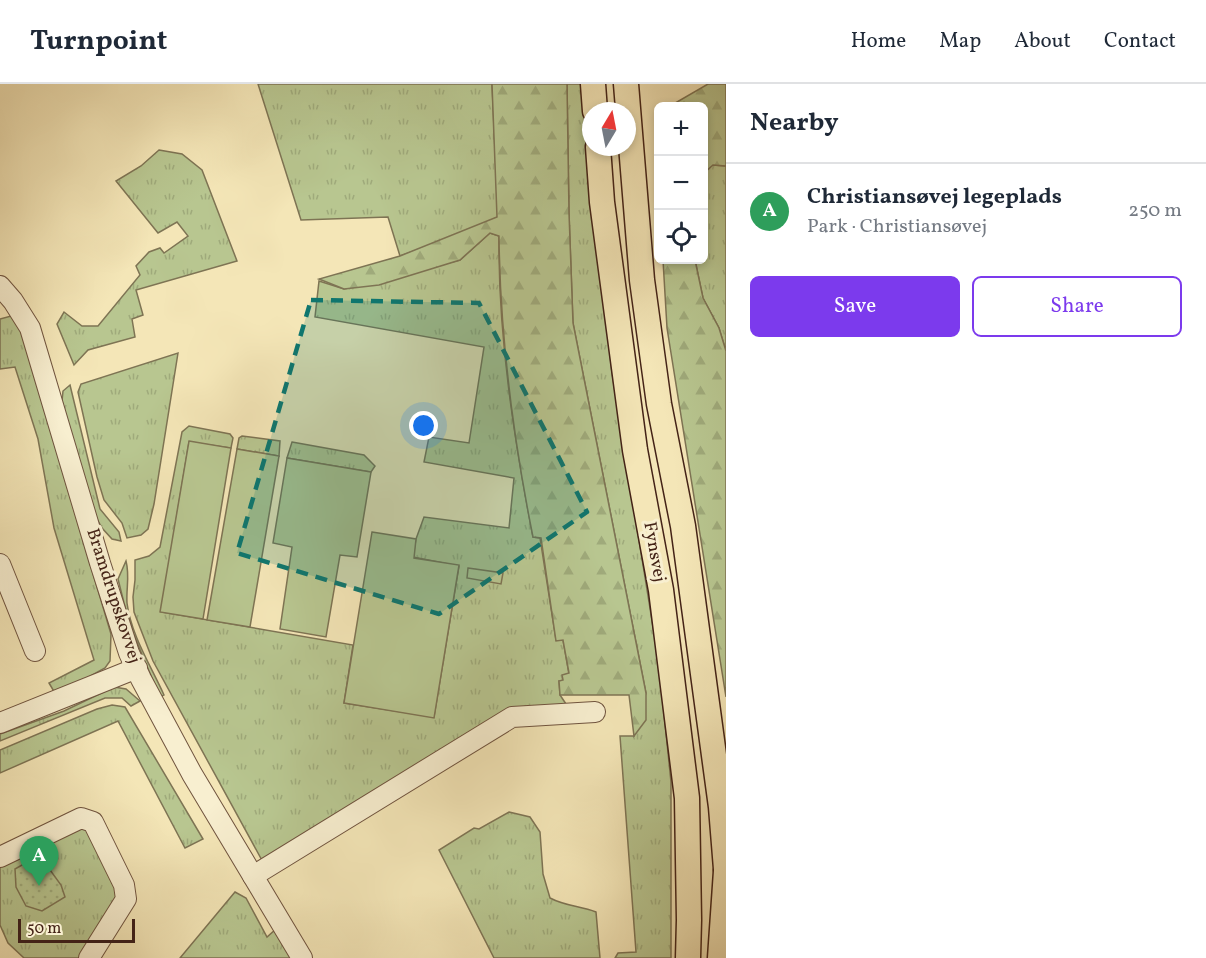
<!DOCTYPE html>
<html lang="en">
<head>
<meta charset="utf-8">
<style>
  body { margin:0; font-family:Vollkorn,serif; background:#f6f6f7; color:#1f2937 }
  .controls { position:absolute; right:18px; top:18px; display:grid; overflow:hidden; border-radius:9px; box-shadow:0 3px 9px #0003 }
  .controls button { width:54px; height:54px; display:grid; place-items:center; padding:0; border:0; border-bottom:2px solid #e0e1e3; background:#fff; color:#1f2937; font:30px sans-serif }
  .compass { position:absolute; left:582px; top:18px; width:54px; height:54px; border-radius:50%; background:#fff; box-shadow:0 3px 9px #0003; rotate:10deg }
  .scale { position:absolute; left:18px; bottom:15px; width:117px; box-sizing:border-box; padding-left:6px; border:3px solid #442317; border-top:0; font-size:16px; line-height:21px; white-space:nowrap; color:#442317; -webkit-text-stroke:4px #f8efd0; paint-order:stroke }
  .you { position:absolute; left:424px; top:342px; width:21px; height:21px; margin:-15px; border:4px solid #fff; border-radius:50%; background:#1a73e8; box-shadow:0 0 0 9px #1a73e833 }
  .badge { display:grid; place-items:center; width:39px; height:39px; border-radius:50%; background:#7c3aed; color:#fff; font-size:20px; font-weight:700 }
  .pin { position:absolute; translate:-50% -50px; filter:drop-shadow(0 2px 3px #0008) }
  .pin::after { content:''; position:absolute; top:32px; width:21px; height:18px; background:inherit; clip-path:polygon(0 0,100% 0,50% 100%) }
  .list { margin:0; padding:0; list-style:none }
  h2 { display:flex; justify-content:space-between; align-items:center; height:78px; margin:0; padding:0 24px; font-size:26px }
  h2 small { font-size:20px; font-weight:400; color:#747a83 }
  .list li { display:grid; grid-template-columns:39px 1fr auto; gap:18px; align-items:center; box-sizing:border-box; height:96px; padding:0 24px; border-top:2px solid #e0e1e3 }
  .list b { display:block; font-size:22px; white-space:nowrap }
  .list p { margin:0; font-size:20px; white-space:nowrap; color:#747a83 }
  .list em { font-size:20px; font-style:normal; color:#747a83 }
  .actions { display:flex; gap:12px; padding:18px 24px }
  .actions a { flex:1; padding:14px 0; border:2px solid #7c3aed; border-radius:9px; text-align:center; font-size:21px; color:#7c3aed }
  .actions .main { background:#7c3aed; color:#fff }
  .icon { flex:none; width:33px; height:33px; fill:none; stroke:currentColor; stroke-width:2; stroke-linecap:round; stroke-linejoin:round }
  .map { position:relative; flex:none; width:726px; height:874px; overflow:hidden }
  header { display:flex; align-items:center; gap:36px; box-sizing:border-box; height:84px; padding:0 30px; background:#fff; border-bottom:2px solid #e0e1e3 }
  header strong { font-size:28px }
  nav { display:flex; gap:33px; margin-inline-start:auto; font-size:21px }
  main { display:flex }
  aside { flex:1; background:#fff }
  .map>svg:first-child { display:block }
  .grass { fill:url(#grass-tufts); stroke:#7e7454; stroke-width:1.5 }
  .forest { fill:url(#forest-firs); stroke:#7e7454; stroke-width:1.5 }
  .park { fill:url(#park-dots); stroke:#7e7454; stroke-width:1.5 }
  .garden { fill:#b8c690; stroke:#7e7454; stroke-width:1.5 }
  .lines { fill:none; stroke-linecap:round; stroke-linejoin:round }
  .minor-casing { stroke:#70543f; stroke-width:22 }
  .major-casing { stroke:#442317; stroke-width:27 }
  .minor { stroke:#f8efd0; stroke-width:20 }
  .major { stroke:#f4e6b7; stroke-width:24 }
  .marked { fill:#0f766e; fill-opacity:0.2; stroke:#0f766e; stroke-width:4.5; stroke-dasharray:12 8; stroke-linejoin:round }
  .labels { text-anchor:middle; dominant-baseline:central; stroke-width:6; stroke-linejoin:round; paint-order:stroke }
  .street-label { font-size:18px; fill:#442317; stroke:#f8efd0 }
</style>
</head>
<body>
<header>
<strong>Turnpoint</strong>
<nav><a>Home</a><a>Map</a><a>About</a><a>Contact</a></nav>
</header>
<main>
<div class="map">
<svg width="726" height="874" viewBox="0 0 726 874">
  <defs>
    <pattern id="grass-tufts" width="24" height="20" patternUnits="userSpaceOnUse" patternTransform="scale(1.5)"><rect width="24" height="20" fill="#b8c690"/><path d="M3 7l-1-3M5 7V3M7 7l1-3M15 17l-1-3M17 17v-4M19 17l1-3" fill="none" stroke="#9faa7b"/></pattern>
    <pattern id="forest-firs" width="22" height="20" patternUnits="userSpaceOnUse" patternTransform="scale(1.5)"><rect width="22" height="20" fill="#b8c690"/><path d="M5 1l3.5 6h-7zM16 11l3.5 6h-7z" fill="#9faa7b"/></pattern>
    <pattern id="park-dots" width="8" height="8" patternUnits="userSpaceOnUse" patternTransform="scale(1.5)"><rect width="8" height="8" fill="#b8c690"/><path d="M2 2h.1M6 6h.1" fill="none" stroke="#9faa7b" stroke-width="1.8" stroke-linecap="round"/></pattern>
  </defs>
  <rect width="100%" height="100%" fill="#f4e6b7"/>
  <filter id="stains"><feTurbulence type="fractalNoise" baseFrequency=".00333" numOctaves="4"/><feColorMatrix values="0 0 0 0 .2 0 0 0 0 .09 0 0 0 0 .02 0 0 0 .5 -.17"/></filter>
  <radialGradient id="worn" r=".72"><stop offset=".6" stop-color="#630" stop-opacity="0"/><stop offset="1" stop-color="#630" stop-opacity=".3"/></radialGradient>
  <g class="grass">
    <path d="M258 0H492L498 133 462 150 400 172 388 133 301 136Z"/>
    <path d="M567 0H581L612 289 659 580 671 698V874H615L618 869 636 868 620 652H634L646 609 573 239 569 129Z"/>
    <path d="M159 66 182 70 202 86 237 177 136 206 143 231 132 235 135 253 88 266 74 281 57 240 64 228 82 242H98L140 191 136 182 149 168 160 164 164 169 188 152 177 138 158 149 116 97 141 82Z"/>
    <path d="M712 81 726 82V267L719 244 703 214 695 176H704V89Z"/>
    <path d="M490 149 499 152C498 253 514 354 533 453L540 454 556 556H563L569 590 563 597H559L560 611 566 620 508 626 264 780 153 577 134 528 133 513 135 496V476L149 472 160 463 182 348 189 342 230 350 233 354 231 364 189 358 161 528 353 561 344 619 434 633 459 482 413 473 416 455 424 433 509 444 514 394 424 378 429 353 469 359 484 263 315 233 319 197 344 205 460 176Z"/>
    <path d="M11 232 19 241 111 550 110 577 105 584 56 611 49 599 94 576 54 444 38 355 15 283 0 285V235Z"/>
    <path d="M178 269 154 420 148 445 141 451 127 454 122 439 104 416 97 393 78 308 81 300Z"/>
    <path d="M70 301 100 425 119 448 121 457 112 455 102 444 97 435 82 391 62 317 63 307Z"/>
    <path d="M242 352 280 357 279 372 237 365 239 354Z"/>
    <path d="M292 358 364 371 375 382 371 388 287 374Z"/>
    <path d="M126 477C130 492 126 505 127 519 131 551 151 582 164 611L160 613 133 549 124 519 118 495Z"/>
    <path d="M114 603 126 605 140 617 131 622 122 614H105L0 657V650L64 627Z"/>
    <path d="M112 621 125 623 203 755 185 764 118 637 0 689V666L97 625Z"/>
    <path d="M509 728 530 733 540 748 543 790 550 814C565 822 580 822 596 828L600 874H494L439 766 474 744 479 745Z"/>
    <path d="M77 744H88L119 812 80 874H24L8 859 0 841V782Z"/>
    <path d="M235 808 246 814 267 853 275 846 292 874H180Z"/>
  </g>
  <g class="forest">
    <path d="M492 0H567L569 129 573 239 646 609V636L634 652 629 611H560L559 597 563 596 562 591 569 589 563 556 556 557 541 454 533 453C513 353 500 253 499 152L490 149 460 176 379 201 344 205 319 195 400 172 497 133Z"/>
    <path d="M708 0H726V82L713 81 704 89V22H670Z"/>
    <path d="M663 176H695L703 214 719 244 726 267V613L667 244Z"/>
  </g>
  <path class="park" d="M29 777 45 779 61 801 65 813 42 827 26 822 16 803 15 785Z"/>
  <g class="garden">
    <path d="M189 357 231 364 203 535 160 528Z"/>
    <path d="M237 365 279 372 250 543 207 536Z"/>
    <path d="M287 374 371 388 357 473 340 471 326 553 280 545 292 463 273 459Z"/>
    <path d="M372 448 416 455 414 474 459 481 434 634 344 619Z"/>
    <path d="M468 484 503 489 501 500 467 494Z"/>
  </g>
  <g class="lines">
    <g class="minor-casing">
      <g id="minor">
        <path d="M0 202 13 217 30 244 100 479 129 569 141 595 192 690 302 874"/>
        <path d="M0 480 35 567"/>
        <path d="M0 639 137 584"/>
        <path d="M0 773 81 734 93 738 124 801 126 815 89 874"/>
        <path d="M253 792 512 633 595 628"/>
      </g>
    </g>
    <g class="major-casing">
      <g id="major">
        <path d="M593 0 595 27"/>
        <path d="M626 0 642 196 659 320 683 442 721 723 726 785"/>
        <path d="M598 63 602 118 635 366 661 506 687 714 689 836 688 874"/>
        <path d="M720 874 726 787"/>
      </g>
    </g>
    <use href="#minor" class="minor"/>
    <use href="#major" class="major"/>
  </g>
  <path class="marked" d="M311 216 479 219 587 428 439 530 237 469Z"/>
  <g class="labels">
    <g class="street-label">
      <text transform="translate(654 468) rotate(80)">Fynsvej</text>
      <text transform="translate(113 512) rotate(72)">Bramdrupskovvej</text>
    </g>
  </g>
  <rect width="100%" height="100%" filter="url(#stains)"/>
  <rect width="100%" height="100%" fill="url(#worn)"/>
</svg>
<div class="controls">
<button>+</button>
<button>−</button>
<button><svg class="icon" aria-label="locate" viewBox="0 0 24 24"><circle cx="12" cy="12" r="6"/><path d="M12 2v4M12 18v4M2 12h4M18 12h4"/></svg></button>
</div>
<svg class="compass" viewBox="-18 -18 36 36"><path d="M0-13l5 13h-10z" fill="#e53935"/><path d="M0 13l5-13h-10z" fill="#747a83"/></svg>
<div class="scale">50 m</div>
<div class="you"></div>
<div class="pin badge" style="left:39px;top:802px;background:#2e9e5b">A</div>
</div>
<aside>
<h2>Nearby<small></small></h2>
<ul class="list">
<li><span class="badge" style="background:#2e9e5b">A</span><div><b>Christiansøvej legeplads</b><p>Park · Christiansøvej</p></div><em>250 m</em></li>
</ul>
<div class="actions"><a class="main">Save</a><a>Share</a></div>
</aside>
</main>
</body>
</html>
